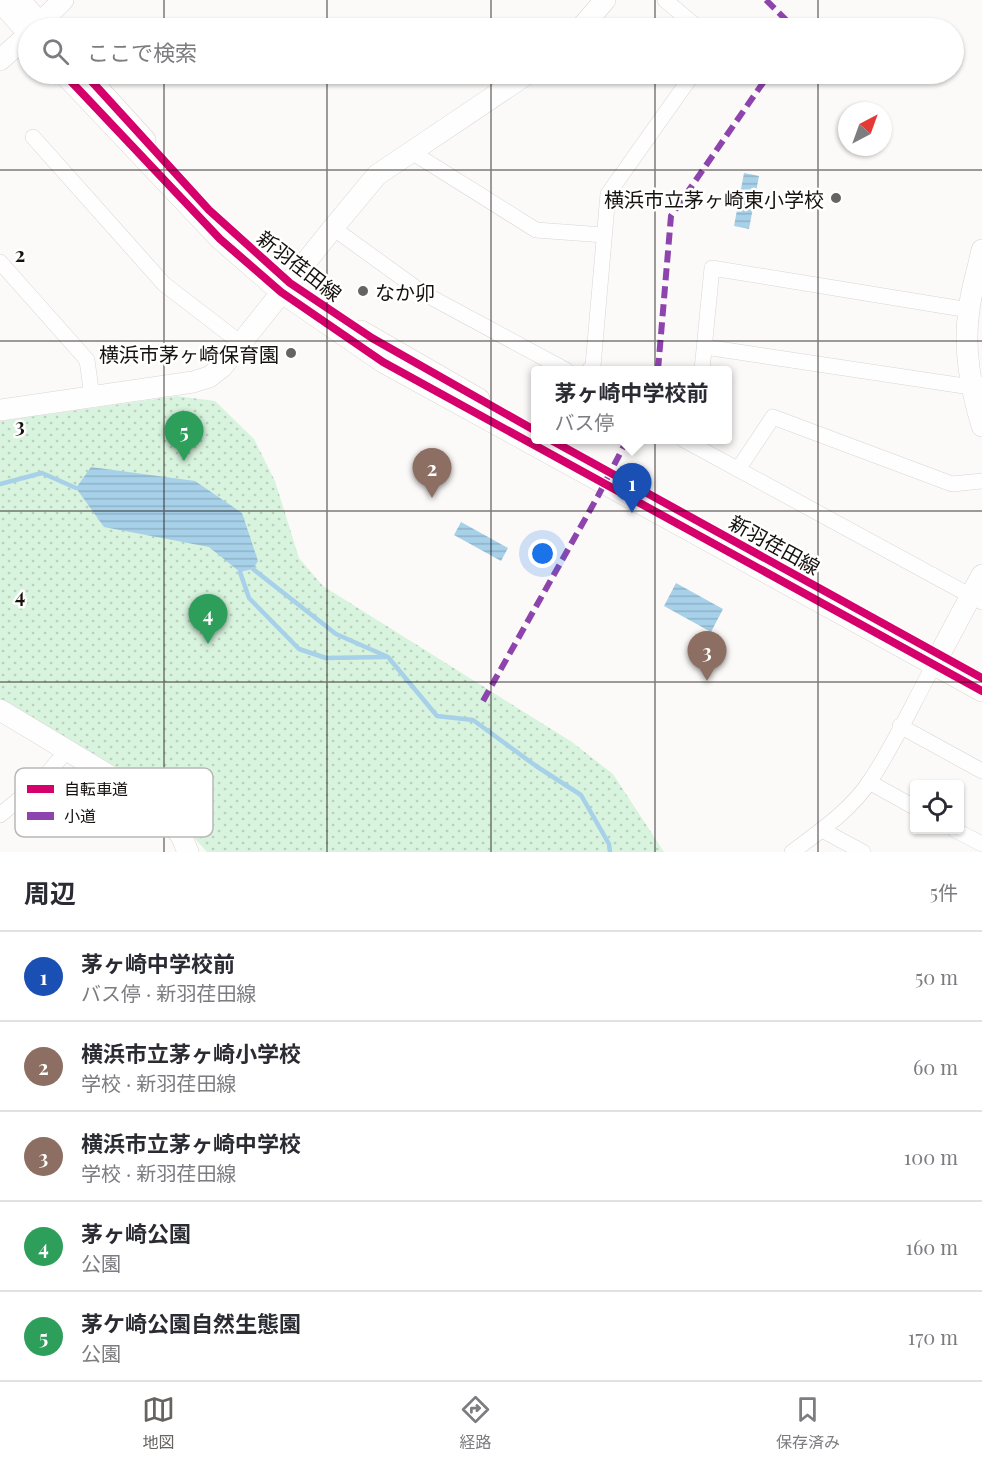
<!DOCTYPE html>
<html lang="ja">
<head>
<meta charset="utf-8">
<style>
  body { margin:0; font-family:"Playfair Display","Noto Sans JP",serif; background:#f2f2f3; color:#2b2b33 }
  .controls { position:absolute; right:18px; bottom:18px; display:grid; overflow:hidden; border-radius:6px; box-shadow:0 2px 4px #0004 }
  .controls button { width:54px; height:54px; display:grid; place-items:center; padding:0; border:0; border-bottom:2px solid #e1e1e2; background:#fff; color:#2b2b33; font:30px sans-serif }
  .compass { position:absolute; left:838px; top:102px; width:54px; height:54px; border-radius:50%; background:#fff; box-shadow:0 2px 4px #0004; rotate:41deg }
  .you { position:absolute; left:543px; top:554px; width:21px; height:21px; margin:-15px; border:4px solid #fff; border-radius:50%; background:#1a73e8; box-shadow:0 0 0 9px #1a73e833 }
  .badge { display:grid; place-items:center; width:39px; height:39px; border-radius:50%; background:#666360; color:#fff; font-size:20px; font-weight:700 }
  .pin { position:absolute; translate:-50% -50px; filter:drop-shadow(0 2px 3px #0008) }
  .pin::after { content:''; position:absolute; top:32px; width:21px; height:18px; background:inherit; clip-path:polygon(0 0,100% 0,50% 100%) }
  .popup { position:absolute; left:531px; top:366px; width:201px; height:78px; box-sizing:border-box; display:grid; place-content:center; border-radius:6px; background:#fff; filter:drop-shadow(0 2px 4px #0005); font-size:20px; white-space:nowrap; color:#7c7c81 }
  .popup b { font-size:22px; color:#2b2b33 }
  .popup::after { content:''; position:absolute; left:50%; top:100%; margin-left:-12px; border:12px solid transparent; border-top-color:#fff }
  .list { margin:0; padding:0; list-style:none }
  h2 { display:flex; justify-content:space-between; align-items:center; height:78px; margin:0; padding:0 24px; font-size:26px }
  h2 small { font-size:20px; font-weight:400; color:#7c7c81 }
  .list li { display:grid; grid-template-columns:39px 1fr auto; gap:18px; align-items:center; box-sizing:border-box; height:90px; padding:0 24px; border-top:2px solid #e1e1e2 }
  .list b { display:block; font-size:22px; white-space:nowrap }
  .list p { margin:0; font-size:20px; white-space:nowrap; color:#7c7c81 }
  .list em { font-size:20px; font-style:normal; color:#7c7c81 }
  .icon { flex:none; width:33px; height:33px; fill:none; stroke:currentColor; stroke-width:2; stroke-linecap:round; stroke-linejoin:round }
  .map { position:relative; flex:none; width:982px; height:852px; overflow:hidden }
  .search { position:absolute; background:#fff; box-shadow:0 2px 4px #0004; left:18px; right:18px; top:18px; height:66px; display:flex; align-items:center; gap:15px; box-sizing:border-box; padding:0 21px; border-radius:33px; color:#7c7c81; font-size:22px }
  .sheet { height:528px; background:#fff }
  nav { display:flex; justify-content:space-around; align-items:center; box-sizing:border-box; height:84px; border-top:2px solid #e1e1e2; background:#fff; font-size:16px; color:#7c7c81 }
  nav a { display:grid; justify-items:center; gap:3px }
  nav .on { color:#666360 }
  .map>svg:first-child { display:block }
  .park { fill:url(#park-dots) }
  .water { fill:url(#water-rules) }
  .lines { fill:none; stroke-linecap:round; stroke-linejoin:round }
  .stream { stroke:#a7d0e9; stroke-width:4.5 }
  .street-casing { stroke:#d9d5d3; stroke-width:16 }
  .secondary-casing { stroke:#d9d5d3; stroke-width:22 }
  .street { stroke:#fffefe; stroke-width:15 }
  .secondary { stroke:#fffefe; stroke-width:21 }
  .quiet { stroke:#8e44ad; stroke-width:6; stroke-dasharray:12 6; stroke-linecap:butt }
  .cycleway-casing { stroke:#fff; stroke-width:11 }
  .cycleway { stroke:#d6006c; stroke-width:8 }
  .grid { fill:none; stroke:#16110e; stroke-width:1.5; stroke-opacity:0.55 }
  .poi-dot { fill:#666360; stroke:#fff; stroke-width:2 }
  .labels { text-anchor:middle; dominant-baseline:central; stroke-width:5; stroke-linejoin:round; paint-order:stroke }
  .poi-label { font-size:20px; fill:#16110e; stroke:#fff; text-anchor:end }
  .street-label { font-size:20px; fill:#16110e; stroke:#fff }
  .key { fill:#fff; stroke:#b9b8b7; stroke-width:1.5 }
  .key-label { font-size:16px; fill:#16110e }
  .grid-label { font-size:20px; text-anchor:middle; font-weight:bold; fill:#16110e; stroke:#fff; stroke-width:5; stroke-linejoin:round; paint-order:stroke }
</style>
</head>
<body>
<div class="map">
<svg width="982" height="852" viewBox="0 0 982 852">
  <defs>
    <pattern id="park-dots" width="8" height="8" patternUnits="userSpaceOnUse" patternTransform="scale(1.5)"><rect width="8" height="8" fill="#d8f4de"/><path d="M2 2h.1M6 6h.1" fill="none" stroke="#b9d0bd" stroke-width="1.8" stroke-linecap="round"/></pattern>
    <pattern id="water-rules" width="6" height="5" patternUnits="userSpaceOnUse" patternTransform="scale(1.5)"><rect width="6" height="5" fill="#a7d0e9"/><path d="M0 2.5h6" fill="none" stroke="#8fb2c7"/></pattern>
  </defs>
  <rect width="100%" height="100%" fill="#fcfaf9"/>
  <path class="park" d="M177 396 215 401 254 439 275 481 299 558 323 586 572 742 613 774 664 852H207L153 792 0 701V421Z"/>
  <g class="water">
    <path d="M744 173 759 176 749 229 734 226Z"/>
    <path d="M91 467 195 481 242 513 258 561 253 569 240 572 209 547 104 527 76 488Z"/>
    <path d="M461 522 508 548 501 561 454 535Z"/>
    <path d="M676 583 723 609 711 632 664 606Z"/>
  </g>
  <g class="lines">
    <g class="stream">
      <path d="M0 484 42 473 76 488"/>
      <path d="M253 569 336 634 388 657 437 716 473 720 536 766 581 795 609 844 610 852"/>
      <path d="M240 572 249 598 299 649 326 658 385 657"/>
    </g>
    <g class="street-casing">
      <g id="street">
        <path d="M665 0 698 28"/>
        <path d="M33 137 164 284 242 344"/>
        <path d="M410 151 536 230 604 235"/>
        <path d="M333 228 423 293 566 370"/>
        <path d="M0 262 87 360 92 397"/>
        <path d="M705 347 971 387 981 384"/>
        <path d="M589 370 593 366 608 194 693 74"/>
        <path d="M702 370 712 268 969 310"/>
        <path d="M684 440 982 602"/>
        <path d="M739 468 773 417 952 484 982 481"/>
        <path d="M900 726 982 771"/>
        <path d="M869 782 914 807"/>
        <path d="M0 815 42 780 67 750"/>
        <path d="M822 830 863 852"/>
        <path d="M955 830 982 844"/>
        <path d="M792 852C819 832 851 810 870 781 894 745 913 703 934 665"/>
      </g>
    </g>
    <g class="secondary-casing">
      <g id="secondary">
        <path d="M20 0 44 28"/>
        <path d="M0 1 28 33"/>
        <path d="M35 28 63 0"/>
        <path d="M581 28 605 0"/>
        <path d="M0 60 28 35"/>
        <path d="M64 74 220 239 281 292 383 362 982 691"/>
        <path d="M85 74 145 140"/>
        <path d="M982 250C978 270 971 290 969 310 963 350 971 388 982 426"/>
        <path d="M361 331 479 399"/>
        <path d="M0 410 193 382 209 377 222 367 333 228 377 175 527 74"/>
        <path d="M934 665 982 575"/>
        <path d="M0 710 143 796 181 835 188 852"/>
      </g>
    </g>
    <use href="#street" class="street"/>
    <use href="#secondary" class="secondary"/>
    <g class="quiet">
      <path d="M766 0 794 28"/>
      <path d="M658 370 671 216 769 74"/>
      <path d="M483 701 598 496 627 440"/>
    </g>
    <g class="cycleway-casing">
      <g id="cycleway">
        <path d="M64 74 220 239 281 292 383 362 982 691"/>
        <path d="M85 74 209 210 290 283 372 338 536 431"/>
        <path d="M551 440 982 678"/>
      </g>
    </g>
    <use href="#cycleway" class="cycleway"/>
  </g>
  <path class="grid" d="M164 0V28M327 0V28M491 0V28M655 0V28M818 0V28M164 74V852M327 74V852M491 74V852M655 74V852M818 74V852M0 170H982M0 341H982M0 511H982M0 682H982"/>
  <g class="poi-dot">
    <circle cx="836" cy="198" r="6"/>
    <circle cx="363" cy="291" r="6"/>
    <circle cx="291" cy="353" r="6"/>
  </g>
  <g class="labels">
    <g class="poi-label">
      <text x="824" y="198">横浜市立茅ヶ崎東小学校</text>
      <text x="375" y="291" text-anchor="start">なか卯</text>
      <text x="279" y="353">横浜市茅ヶ崎保育園</text>
    </g>
    <g class="street-label">
      <text transform="translate(300 265) rotate(38)">新羽荏田線</text>
      <text transform="translate(775 544) rotate(29)">新羽荏田線</text>
    </g>
  </g>
  <rect x="15" y="768" width="198" height="69" rx="9" class="key"/>
  <rect x="27" y="785" width="27" height="8" fill="#d6006c"/>
  <rect x="27" y="812" width="27" height="8" fill="#8e44ad"/>
  <g class="key-label">
    <text x="64" y="795">自転車道</text>
    <text x="64" y="822">小道</text>
  </g>
  <g class="grid-label">
    <text x="20" y="262">2</text>
    <text x="20" y="433">3</text>
    <text x="20" y="603">4</text>
  </g>
</svg>
<div class="controls">
<button><svg class="icon" aria-label="locate" viewBox="0 0 24 24"><circle cx="12" cy="12" r="6"/><path d="M12 2v4M12 18v4M2 12h4M18 12h4"/></svg></button>
</div>
<svg class="compass" viewBox="-18 -18 36 36"><path d="M0-13l5 13h-10z" fill="#e53935"/><path d="M0 13l5-13h-10z" fill="#7c7c81"/></svg>
<div class="you"></div>
<div class="pin badge" style="left:632px;top:513px;background:#1a4fb4">1</div>
<div class="popup"><b>茅ヶ崎中学校前</b>バス停</div>
<div class="pin badge" style="left:432px;top:498px;background:#8d6e63">2</div>
<div class="pin badge" style="left:707px;top:681px;background:#8d6e63">3</div>
<div class="pin badge" style="left:208px;top:644px;background:#2e9e5b">4</div>
<div class="pin badge" style="left:184px;top:461px;background:#2e9e5b">5</div>
<div class="search"><svg class="icon" aria-label="search" viewBox="0 0 24 24"><circle cx="10" cy="10" r="6"/><path d="M15 15l6 6"/></svg>ここで検索</div>
</div>
<section class="sheet">
<h2>周辺<small>5件</small></h2>
<ul class="list">
<li><span class="badge" style="background:#1a4fb4">1</span><div><b>茅ヶ崎中学校前</b><p>バス停 · 新羽荏田線</p></div><em>50 m</em></li>
<li><span class="badge" style="background:#8d6e63">2</span><div><b>横浜市立茅ヶ崎小学校</b><p>学校 · 新羽荏田線</p></div><em>60 m</em></li>
<li><span class="badge" style="background:#8d6e63">3</span><div><b>横浜市立茅ヶ崎中学校</b><p>学校 · 新羽荏田線</p></div><em>100 m</em></li>
<li><span class="badge" style="background:#2e9e5b">4</span><div><b>茅ヶ崎公園</b><p>公園</p></div><em>160 m</em></li>
<li><span class="badge" style="background:#2e9e5b">5</span><div><b>茅ケ崎公園自然生態園</b><p>公園</p></div><em>170 m</em></li>
</ul>
</section>
<nav>
<a class="on"><svg class="icon" aria-label="map" viewBox="0 0 24 24"><path d="M3 6l6-2 6 2 6-2v14l-6 2-6-2-6 2zM9 4v14M15 6v14"/></svg>地図</a>
<a><svg class="icon" aria-label="directions" viewBox="0 0 24 24"><path d="M12 3l9 9-9 9-9-9zM9 14v-3h6M13 9l2 2-2 2"/></svg>経路</a>
<a><svg class="icon" aria-label="saved" viewBox="0 0 24 24"><path d="M7 4h10v16l-5-4-5 4z"/></svg>保存済み</a>
</nav>
</body>
</html>
